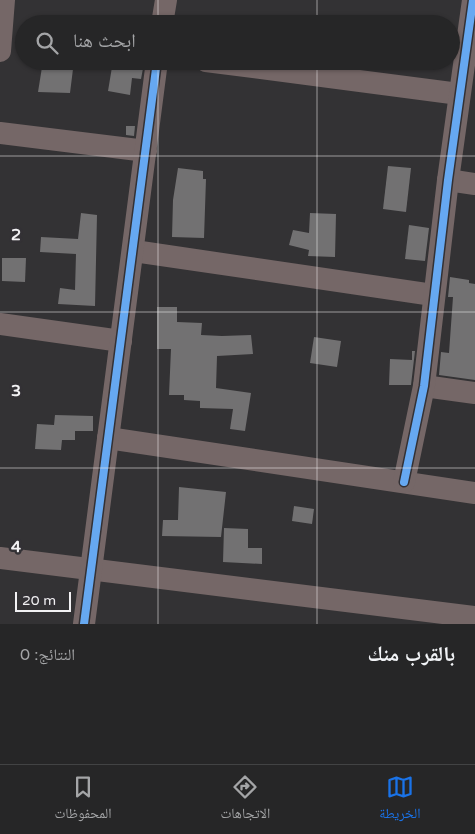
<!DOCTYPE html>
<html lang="ar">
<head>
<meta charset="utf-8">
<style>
  body { margin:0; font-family:"Varela Round","Noto Naskh Arabic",sans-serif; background:#323233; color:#f1f3f6; direction:rtl }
  .scale { position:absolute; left:15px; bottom:12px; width:56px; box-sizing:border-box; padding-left:5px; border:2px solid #f2f1f3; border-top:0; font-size:14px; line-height:18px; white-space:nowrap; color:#f2f1f3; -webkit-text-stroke:4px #333135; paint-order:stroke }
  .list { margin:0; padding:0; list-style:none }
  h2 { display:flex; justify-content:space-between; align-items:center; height:65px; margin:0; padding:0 20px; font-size:21px }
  h2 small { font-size:16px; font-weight:400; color:#a4a5a7 }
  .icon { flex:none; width:28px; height:28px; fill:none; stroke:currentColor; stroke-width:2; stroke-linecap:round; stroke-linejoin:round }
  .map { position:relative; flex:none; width:475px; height:624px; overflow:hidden; direction:ltr }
  .search { position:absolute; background:#262627; box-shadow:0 1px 4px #0004; left:15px; right:15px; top:15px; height:55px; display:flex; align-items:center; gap:12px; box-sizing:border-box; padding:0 18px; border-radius:28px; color:#a4a5a7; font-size:19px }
  .sheet { height:140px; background:#262627 }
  nav { display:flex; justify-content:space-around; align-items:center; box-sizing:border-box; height:70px; border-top:1px solid #424344; background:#262627; font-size:14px; color:#a4a5a7 }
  nav a { display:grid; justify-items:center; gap:2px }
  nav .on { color:#1a73e8 }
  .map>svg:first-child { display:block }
  .building { fill:#727172 }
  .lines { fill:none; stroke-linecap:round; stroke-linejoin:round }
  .street { stroke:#756767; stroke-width:22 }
  .cycleway-casing { stroke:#333135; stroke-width:11 }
  .cycleway { stroke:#66a8f1; stroke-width:8 }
  .grid { fill:none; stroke:#f2f1f3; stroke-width:1; stroke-opacity:0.55 }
  .grid-label { font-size:16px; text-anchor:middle; font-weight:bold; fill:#f2f1f3; stroke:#333135; stroke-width:5; stroke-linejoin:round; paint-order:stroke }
</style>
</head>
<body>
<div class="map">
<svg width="475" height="624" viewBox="0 0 475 624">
  <rect width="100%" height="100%" fill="#333234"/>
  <g class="building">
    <path d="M43 61H74L70 93 38 92Z"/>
    <path d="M113 61 144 63 141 79 132 78 130 95 108 91Z"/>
    <path d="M126 126H135L134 136 126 135Z"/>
    <path d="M388 166 411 168 406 212 383 209Z"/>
    <path d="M178 168 203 171V179H206L204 238 172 237 173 200Z"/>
    <path d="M81 213 97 215 95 306 58 304 60 288 75 290 76 254 40 252 41 237 78 239Z"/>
    <path d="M310 213 336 214 335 257 308 256 309 250 289 245 293 230 309 233Z"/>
    <path d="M409 225 429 228 425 261 405 259Z"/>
    <path d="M2 258H26L25 282 2 281Z"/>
    <path d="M450 277 469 280V283L475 284V380L439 375 441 352 449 353 453 297H448Z"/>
    <path d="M157 307H177V322L202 323 201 335 222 336 251 335 253 354 217 356 216 388 251 393 245 431 230 429 233 409 200 408V401L184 400V395H169L171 349H157Z"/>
    <path d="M314 337 341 341 337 367 310 363Z"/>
    <path d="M412 351H415L411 385H389L390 359 412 360Z"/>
    <path d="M55 415 93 416V431H75V440H62L61 450 35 449 37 424 54 425Z"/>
    <path d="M179 487 226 492 221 537 162 536 163 520H178Z"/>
    <path d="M294 506 314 509 312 524 292 521Z"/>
    <path d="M224 528 248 529V548H262V564L223 562Z"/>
  </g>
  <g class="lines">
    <g class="street">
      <path d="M162 24 166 0"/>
      <path d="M0 51 4 0"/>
      <path d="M206 61 459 94"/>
      <path d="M0 133 146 151"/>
      <path d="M448 180 475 184"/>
      <path d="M134 251 433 295"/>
      <path d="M0 324 121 341"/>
      <path d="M424 386 475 393"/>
      <path d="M108 438 475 493"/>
      <path d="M404 482 424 386 448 180 473 0"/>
      <path d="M0 558 475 617"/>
      <path d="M84 624 157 61"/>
    </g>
    <g class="cycleway-casing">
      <g id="cycleway">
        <path d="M404 482 424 386 448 180 473 0"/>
        <path d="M84 624 157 61"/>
      </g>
    </g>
    <use href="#cycleway" class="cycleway"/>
  </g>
  <path class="grid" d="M158 0V24M317 0V24M158 61V624M317 61V624M0 156H475M0 312H475M0 468H475"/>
  <g class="grid-label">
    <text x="16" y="240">2</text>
    <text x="16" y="396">3</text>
    <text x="16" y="552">4</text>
  </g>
</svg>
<div class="scale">20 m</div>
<div class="search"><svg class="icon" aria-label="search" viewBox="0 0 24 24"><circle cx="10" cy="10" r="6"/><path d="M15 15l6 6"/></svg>ابحث هنا</div>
</div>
<section class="sheet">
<h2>بالقرب منك<small>النتائج: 0</small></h2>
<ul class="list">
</ul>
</section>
<nav>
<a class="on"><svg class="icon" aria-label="map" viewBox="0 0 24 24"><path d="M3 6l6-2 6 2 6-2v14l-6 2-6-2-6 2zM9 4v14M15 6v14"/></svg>الخريطة</a>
<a><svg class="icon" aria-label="directions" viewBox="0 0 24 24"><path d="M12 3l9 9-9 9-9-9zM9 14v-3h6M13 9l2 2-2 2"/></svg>الاتجاهات</a>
<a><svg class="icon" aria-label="saved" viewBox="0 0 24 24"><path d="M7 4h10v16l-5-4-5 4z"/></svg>المحفوظات</a>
</nav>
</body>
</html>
